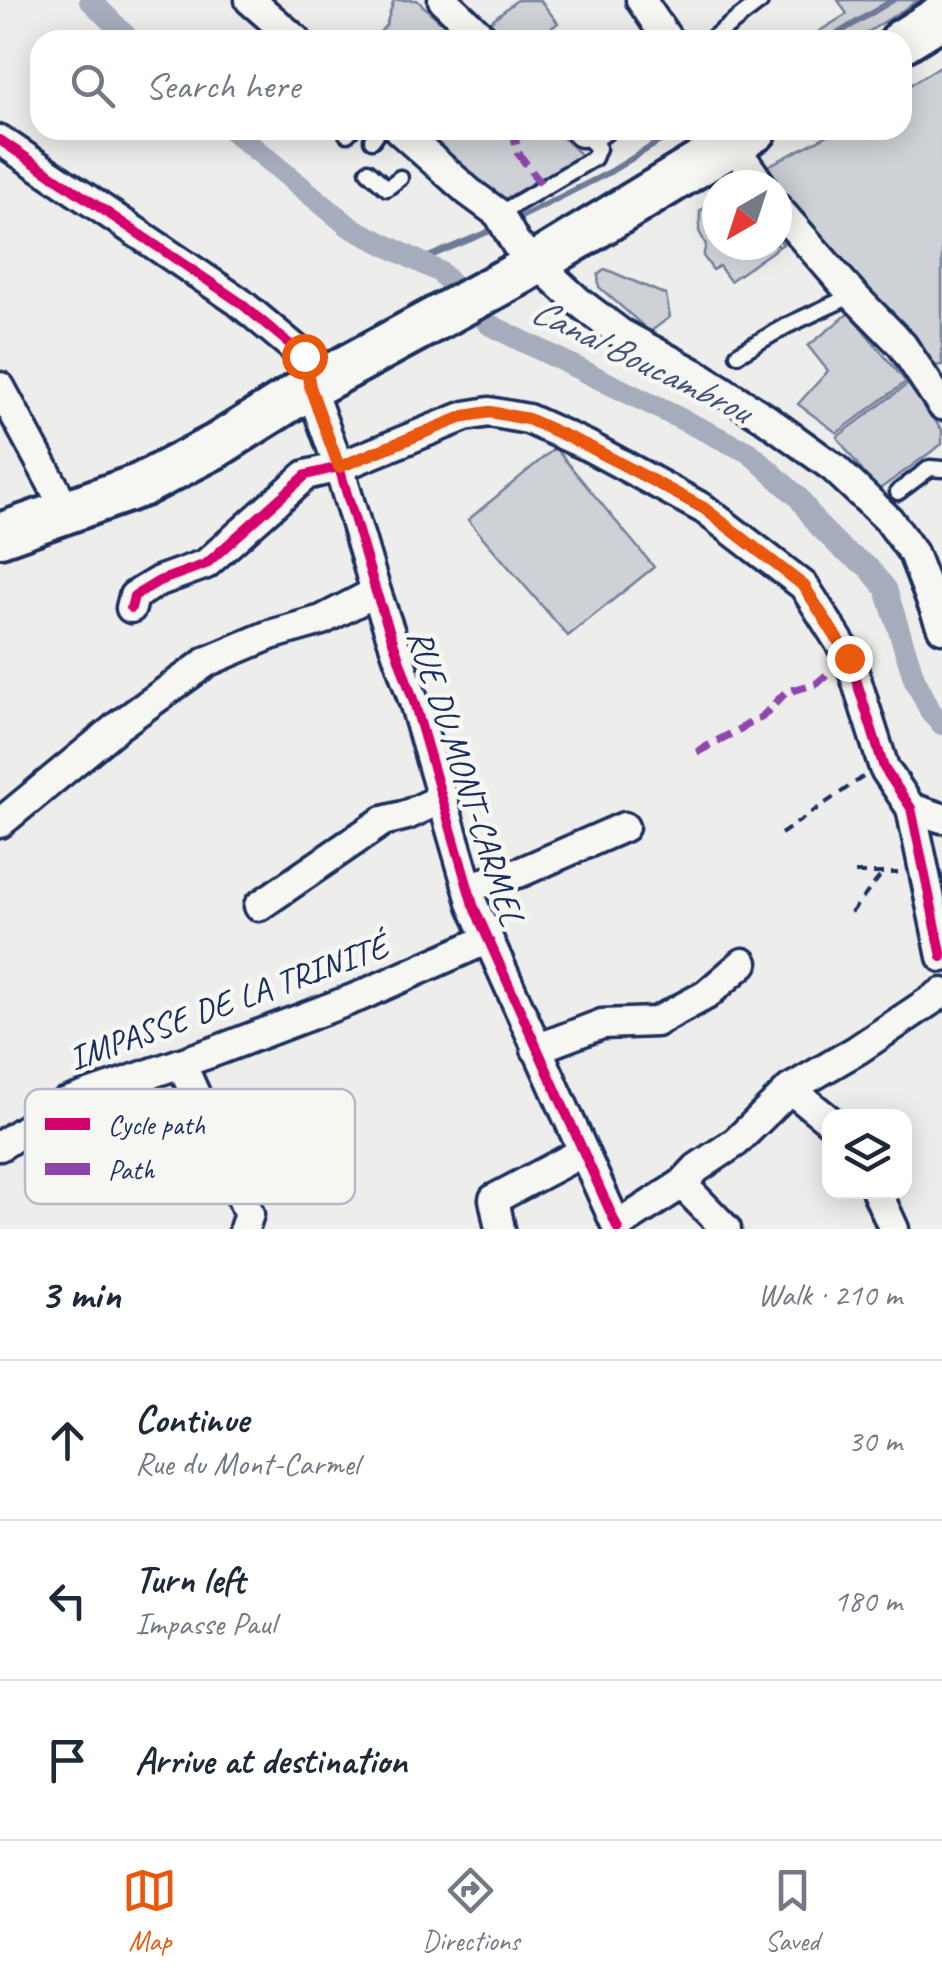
<!DOCTYPE html>
<html lang="en">
<head>
<meta charset="utf-8">
<style>
  body { margin:0; font-family:Caveat,sans-serif; background:#f2f2f3; color:#1f2937 }
  .controls { position:absolute; right:30px; bottom:30px; display:grid; overflow:hidden; border-radius:20px; box-shadow:0 5px 25px #0003 }
  .controls button { width:90px; height:90px; display:grid; place-items:center; padding:0; border:0; border-bottom:2px solid #e0e1e3; background:#fff; color:#1f2937; font:50px sans-serif }
  .compass { position:absolute; left:702px; top:170px; width:90px; height:90px; border-radius:50%; background:#fff; box-shadow:0 5px 25px #0003; rotate:219deg }
  .stop { position:absolute; width:30px; height:30px; margin:-22px; border:8px solid #ea580c; border-radius:50%; background:#fff }
  .stop.end { background:#ea580c; border-color:#fff; box-shadow:0 2px 10px #0008 }
  .list { margin:0; padding:0; list-style:none }
  h2 { display:flex; justify-content:space-between; align-items:center; height:130px; margin:0; padding:0 40px; font-size:42px }
  h2 small { font-size:32px; font-weight:400; color:#747a83 }
  .list li { display:grid; grid-template-columns:65px 1fr auto; gap:30px; align-items:center; box-sizing:border-box; height:160px; padding:0 40px; border-top:2px solid #e0e1e3 }
  .list b { display:block; font-size:38px; white-space:nowrap }
  .list p { margin:0; font-size:32px; white-space:nowrap; color:#747a83 }
  .list em { font-size:32px; font-style:normal; color:#747a83 }
  .icon { flex:none; width:55px; height:55px; fill:none; stroke:currentColor; stroke-width:2; stroke-linecap:round; stroke-linejoin:round }
  .map { position:relative; flex:none; width:942px; height:1229px; overflow:hidden }
  .search { position:absolute; background:#fff; box-shadow:0 5px 25px #0003; left:30px; right:30px; top:30px; height:110px; display:flex; align-items:center; gap:25px; box-sizing:border-box; padding:0 35px; border-radius:30px; color:#747a83; font-size:38px }
  .sheet { height:610px; background:#fff }
  nav { display:flex; justify-content:space-around; align-items:center; box-sizing:border-box; height:140px; border-top:2px solid #e0e1e3; background:#fff; font-size:28px; color:#747a83 }
  nav a { display:grid; justify-items:center; gap:5px }
  nav .on { color:#ea580c }
  .map>svg:first-child { display:block }
  .green { fill:#ced2d7; stroke:#74809a; stroke-width:2.5 }
  .lines { fill:none; stroke-linecap:round; stroke-linejoin:round }
  .stream { stroke:#6e7a96; stroke-width:6 }
  .canal { stroke:#a5acbc; stroke-width:22 }
  .service-casing { stroke:#1b2f5e; stroke-width:21 }
  .minor-casing { stroke:#1b2f5e; stroke-width:35 }
  .primary-casing { stroke:#1b2f5e; stroke-width:50 }
  .path { stroke:#1b2f5e; stroke-width:4; stroke-dasharray:10 8; stroke-linecap:butt }
  .service { stroke:#f6f6f2; stroke-width:14 }
  .minor { stroke:#f6f6f2; stroke-width:28 }
  .primary { stroke:#f6f6f2; stroke-width:42 }
  .quiet { stroke:#8e44ad; stroke-width:8; stroke-dasharray:15 8; stroke-linecap:butt }
  .cycleway-casing { stroke:#f6f6f2; stroke-width:16 }
  .cycleway { stroke:#d6006c; stroke-width:10 }
  .route { stroke:#ea580c; stroke-width:12 }
  .labels { text-anchor:middle; dominant-baseline:central; stroke-width:9; stroke-linejoin:round; paint-order:stroke }
  .street-label { font-size:35px; fill:#1b2f5e; stroke:#f6f6f2 }
  .water-label { font-size:38px; font-style:italic; fill:#44547a; stroke:#f6f6f2 }
  .key { fill:#f6f6f2; stroke:#b4bac6; stroke-width:2.5 }
  .key-label { font-size:28px; fill:#1b2f5e }
</style>
</head>
<body>
<div class="map">
<svg width="942" height="1229" viewBox="0 0 942 1229">
  <rect width="100%" height="100%" fill="#edeeec"/>
  <filter id="ink" filterUnits="userSpaceOnUse"><feTurbulence type="fractalNoise" baseFrequency=".01" numOctaves="2"/><feDisplacementMap in="SourceGraphic" scale="20" xChannelSelector="R" yChannelSelector="G"/><feConvolveMatrix kernelMatrix="1 2 1 2 8 2 1 2 1" color-interpolation-filters="sRGB"/></filter>
  <g filter="url(#ink)">
    <g class="green">
      <path d="M394 0H417L460 40H373L386 25Z"/>
      <path d="M517 0H540L558 23 535 40H502L486 25Z"/>
      <path d="M838 0H919L855 40H805L847 14Z"/>
      <path d="M942 65V365L934 366 927 360 910 331 859 283 777 193V185H772L764 168 838 130H902V90Z"/>
      <path d="M420 130H555L581 155 503 200Z"/>
      <path d="M717 200V245H777V235L783 244 730 281 719 266 713 270 703 256 706 245 699 231 700 211Z"/>
      <path d="M605 269 666 295 670 317 650 332 599 287 598 275Z"/>
      <path d="M849 313 906 382 837 433 798 404 828 371 808 346Z"/>
      <path d="M908 384 942 430V444L877 491 837 437Z"/>
      <path d="M555 448 654 567 568 636 468 520Z"/>
    </g>
    <g class="lines">
      <g class="stream">
        <path d="M827 40 893 0"/>
        <path d="M513 221 610 172 678 130"/>
        <path d="M421 260 497 228"/>
      </g>
      <g class="canal">
        <path d="M90 0 130 40"/>
        <path d="M232 130 350 227 440 272 490 325 750 453 799 498 818 525 843 550 868 567 886 589 914 678 931 712 942 724"/>
      </g>
      <g class="service-casing">
        <g id="service">
          <path d="M710 40 760 2"/>
          <path d="M347 134 351 130"/>
          <path d="M372 140 379 130"/>
          <path d="M593 142 609 130"/>
          <path d="M368 171 387 188 400 178"/>
          <path d="M499 214 594 158 598 148 582 132"/>
          <path d="M738 354 786 326 853 295"/>
          <path d="M898 492 930 468 942 469"/>
        </g>
      </g>
      <g class="minor-casing">
        <g id="minor">
          <path d="M250 0 296 40"/>
          <path d="M443 0 485 40"/>
          <path d="M641 0 668 40"/>
          <path d="M399 130 469 192 499 214 516 244 579 302 620 333 701 377 765 418 834 468 889 520 913 553 942 628"/>
          <path d="M580 130 582 132"/>
          <path d="M725 133 761 185"/>
          <path d="M0 140 238 301 304 356 310 387 339 467 376 592 415 705 473 905 618 1229"/>
          <path d="M777 208 853 295 902 345 942 405"/>
          <path d="M0 387 68 513"/>
          <path d="M131 608 134 596 159 581 206 564 306 475 339 467 465 416 489 412 528 419 588 446 704 509 804 586 849 657 884 768 911 808 942 957"/>
          <path d="M911 808 942 818"/>
          <path d="M0 823 118 726 208 661 270 635 322 620 376 592"/>
          <path d="M469 887 521 872 624 827"/>
          <path d="M259 906 383 821 407 815 441 799"/>
          <path d="M536 1049 602 1024 656 1022 706 995 743 963"/>
          <path d="M181 1063 249 1214 244 1229"/>
          <path d="M790 1089 830 1121"/>
          <path d="M0 1146 65 1103 213 1052 358 997 488 939"/>
          <path d="M682 1184 726 1229"/>
          <path d="M877 1192 894 1229"/>
          <path d="M617 1226 682 1184 697 1168 736 1142 790 1089 857 1050 942 993"/>
          <path d="M500 1229 494 1199 583 1152"/>
        </g>
      </g>
      <g class="primary-casing">
        <g id="primary">
          <path d="M902 41 942 16"/>
          <path d="M0 535 141 485 216 446 310 387 520 273 755 130"/>
        </g>
      </g>
      <g class="path">
        <path d="M781 834 863 777"/>
        <path d="M855 873H898"/>
        <path d="M851 913 882 874"/>
      </g>
      <use href="#service" class="service"/>
      <use href="#minor" class="minor"/>
      <use href="#primary" class="primary"/>
      <g class="quiet">
        <path d="M513 130 518 153 544 188"/>
        <path d="M697 752 762 717 786 692 816 684 849 657"/>
      </g>
      <g class="cycleway-casing">
        <g id="cycleway">
          <path d="M0 140 238 301 304 356 310 387 339 467 376 592 415 705 473 905 618 1229"/>
          <path d="M131 608 134 596 159 581 206 564 306 475 339 467 465 416 489 412 528 419 588 446 704 509 804 586 849 657 884 768 911 808 942 957"/>
        </g>
      </g>
      <use href="#cycleway" class="cycleway"/>
    </g>
  </g>
  <g class="lines" filter="url(#ink)">
    <path class="route" d="M304 356 310 387 339 467 465 416 490 412 528 419 588 446 704 508 804 586 849 658"/>
  </g>
  <g class="labels">
    <g class="street-label">
      <text transform="translate(466 777) rotate(72)">RUE DU MONT-CARMEL</text>
      <text transform="translate(228 1002) rotate(-20)">IMPASSE DE LA TRINITÉ</text>
    </g>
    <g class="water-label">
      <text transform="translate(641 360) rotate(26)">Canal Boucambrou</text>
    </g>
  </g>
  <rect x="25" y="1089" width="330" height="115" rx="15" class="key"/>
  <rect x="45" y="1118" width="45" height="12" fill="#d6006c"/>
  <rect x="45" y="1163" width="45" height="12" fill="#8e44ad"/>
  <g class="key-label">
    <text x="108" y="1134">Cycle path</text>
    <text x="108" y="1179">Path</text>
  </g>
</svg>
<div class="controls">
<button><svg class="icon" aria-label="layers" viewBox="0 0 24 24"><path d="M12 4l9 5-9 5-9-5zM3 14l9 5 9-5"/></svg></button>
</div>
<svg class="compass" viewBox="-18 -18 36 36"><path d="M0-13l5 13h-10z" fill="#e53935"/><path d="M0 13l5-13h-10z" fill="#747a83"/></svg>
<div class="stop" style="left:304px;top:356px"></div>
<div class="stop end" style="left:849px;top:658px"></div>
<div class="search"><svg class="icon" aria-label="search" viewBox="0 0 24 24"><circle cx="10" cy="10" r="6"/><path d="M15 15l6 6"/></svg>Search here</div>
</div>
<section class="sheet">
<h2>3 min<small>Walk · 210 m</small></h2>
<ul class="list">
<li><svg class="icon" aria-label="ahead" viewBox="0 0 24 24"><path d="M12 20V5M6 11l6-6 6 6"/></svg><div><b>Continue</b><p>Rue du Mont-Carmel</p></div><em>30 m</em></li>
<li><svg class="icon" aria-label="left" viewBox="0 0 24 24"><path d="M17 20v-9H6M10 6l-5 5 5 5"/></svg><div><b>Turn left</b><p>Impasse Paul</p></div><em>180 m</em></li>
<li><svg class="icon" aria-label="arrive" viewBox="0 0 24 24"><path d="M6 21V4h12l-3 4 3 4H6"/></svg><div><b>Arrive at destination</b></div></li>
</ul>
</section>
<nav>
<a class="on"><svg class="icon" aria-label="map" viewBox="0 0 24 24"><path d="M3 6l6-2 6 2 6-2v14l-6 2-6-2-6 2zM9 4v14M15 6v14"/></svg>Map</a>
<a><svg class="icon" aria-label="directions" viewBox="0 0 24 24"><path d="M12 3l9 9-9 9-9-9zM9 14v-3h6M13 9l2 2-2 2"/></svg>Directions</a>
<a><svg class="icon" aria-label="saved" viewBox="0 0 24 24"><path d="M7 4h10v16l-5-4-5 4z"/></svg>Saved</a>
</nav>
</body>
</html>
